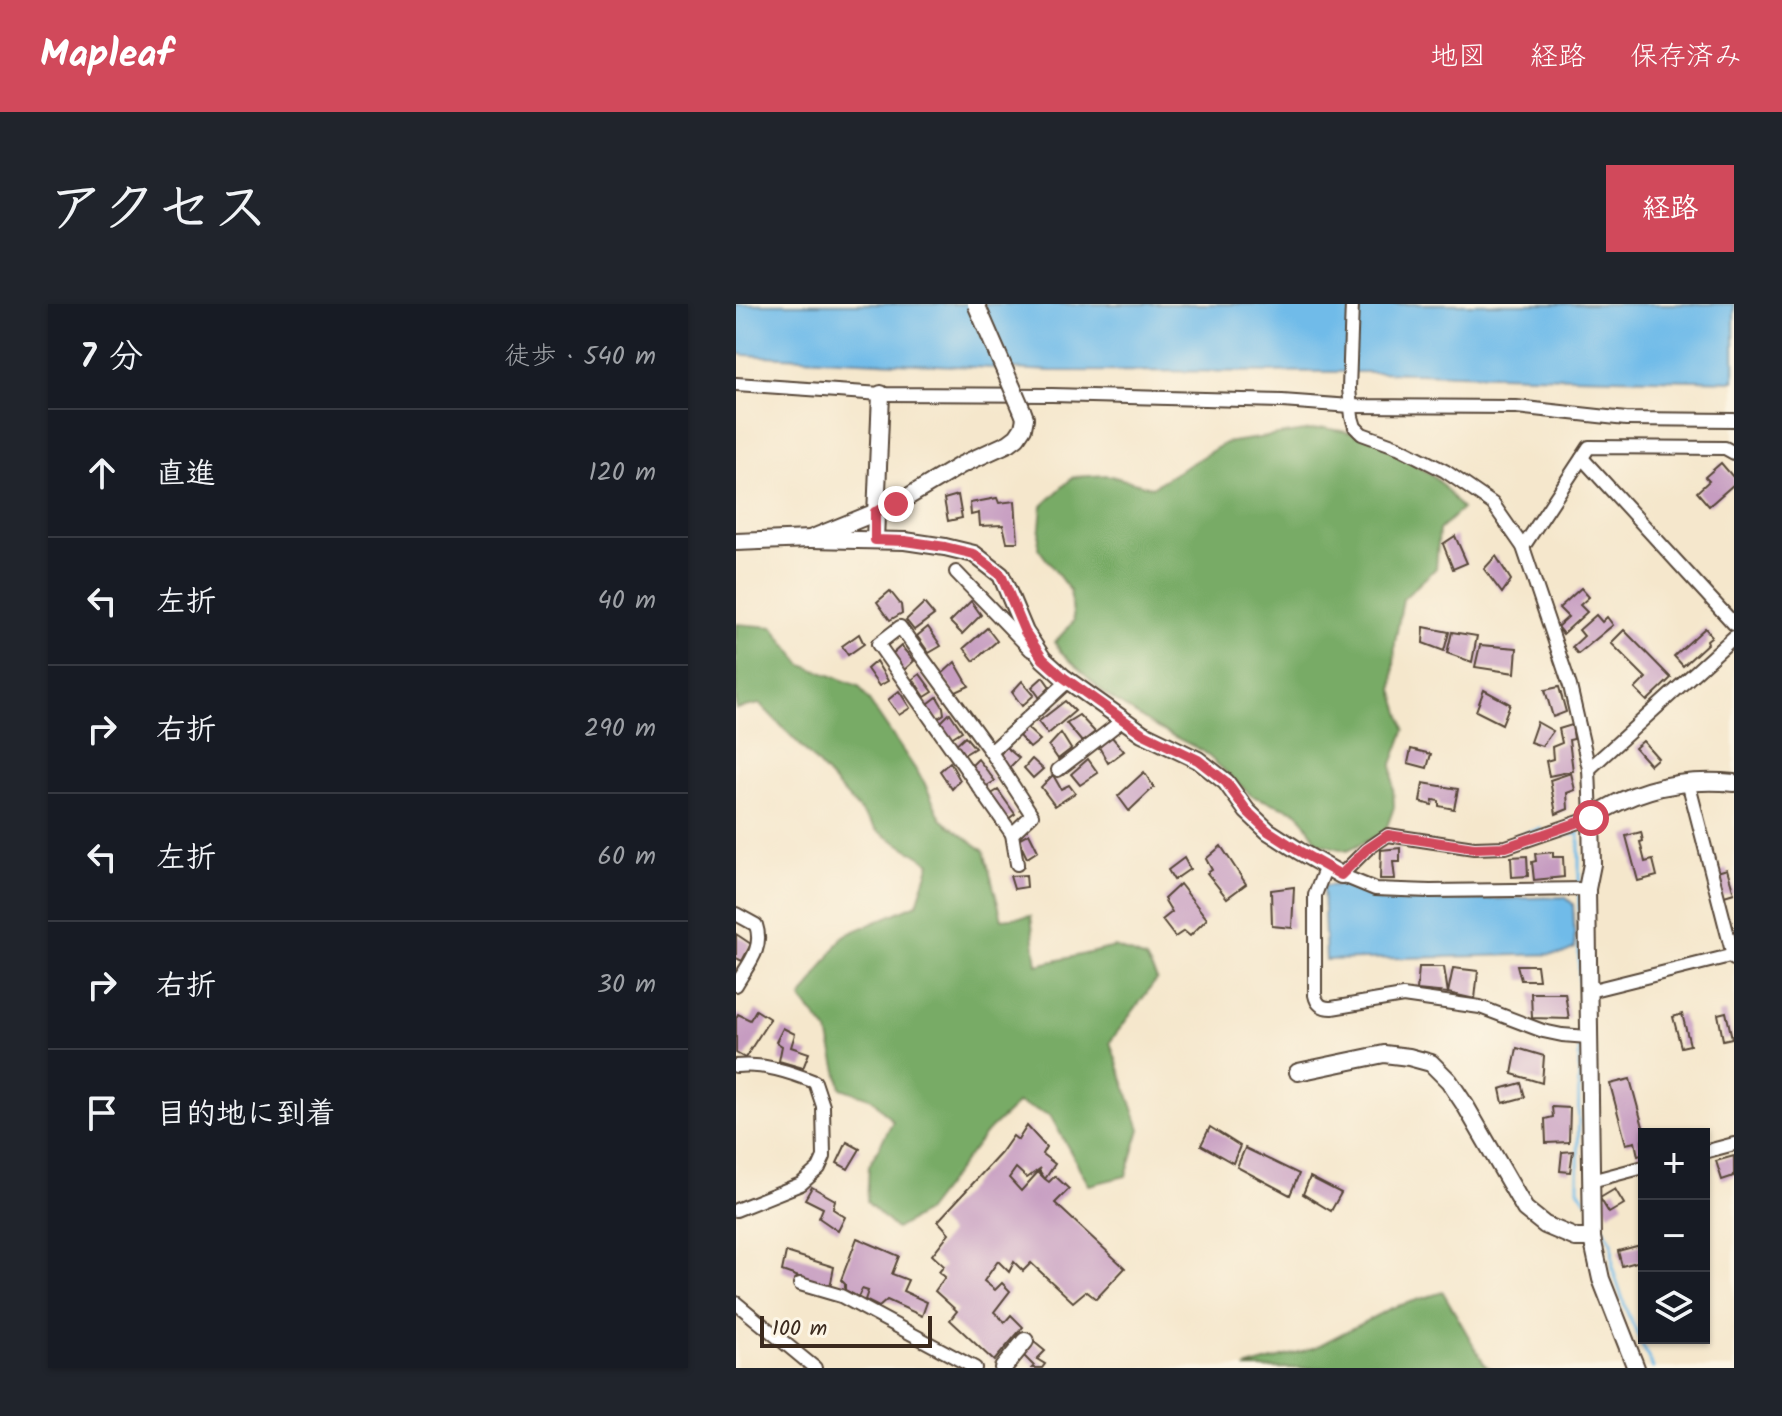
<!DOCTYPE html>
<html lang="ja">
<head>
<meta charset="utf-8">
<style>
  body { margin:0; font-family:Kalam,"Klee One",sans-serif; background:#20242c; color:#f1f3f6 }
  .controls { position:absolute; right:24px; bottom:24px; display:grid; overflow:hidden; border-radius:0px; box-shadow:0 2px 6px #0004 }
  .controls button { width:72px; height:72px; display:grid; place-items:center; padding:0; border:0; border-bottom:2px solid #363941; background:#171b24; color:#f1f3f6; font:40px sans-serif }
  .scale { position:absolute; left:24px; bottom:20px; width:172px; box-sizing:border-box; padding-left:8px; border:4px solid #3b2a1e; border-top:0; font-size:22px; line-height:28px; white-space:nowrap; color:#3b2a1e; -webkit-text-stroke:6px #fcf5e5; paint-order:stroke }
  .stop { position:absolute; width:24px; height:24px; margin:-18px; border:6px solid #d1495b; border-radius:50%; background:#fff }
  .stop.end { background:#d1495b; border-color:#fff; box-shadow:0 2px 8px #0008 }
  .list { margin:0; padding:0; list-style:none }
  h2 { display:flex; justify-content:space-between; align-items:center; height:104px; margin:0; padding:0 32px; font-size:34px }
  h2 small { font-size:26px; font-weight:400; color:#9ea1a6 }
  .list li { display:grid; grid-template-columns:52px 1fr auto; gap:24px; align-items:center; box-sizing:border-box; height:128px; padding:0 32px; border-top:2px solid #363941 }
  .list b { display:block; font-size:30px; white-space:nowrap }
  .list em { font-size:26px; font-style:normal; color:#9ea1a6 }
  .icon { flex:none; width:44px; height:44px; fill:none; stroke:currentColor; stroke-width:2; stroke-linecap:round; stroke-linejoin:round }
  .map { position:relative; flex:none; width:998px; height:1064px; overflow:hidden; border-radius:0px }
  header { display:flex; align-items:center; gap:48px; box-sizing:border-box; height:112px; padding:0 40px; background:#d1495b; color:#fff }
  header strong { font-size:38px }
  nav { display:flex; gap:44px; margin-inline-start:auto; font-size:28px }
  .intro { display:flex; align-items:center; justify-content:space-between; box-sizing:border-box; height:192px; padding:0 48px }
  h1 { margin:0; font-size:56px }
  .button { padding:20px 36px; border-radius:0px; background:#d1495b; color:#fff; font-size:28px; font-weight:700 }
  main { display:flex; gap:48px; padding:0 48px }
  aside { flex:1; background:#171b24; border-radius:0px; box-shadow:0 2px 6px #0004 }
  .map>svg:first-child { display:block }
  .forest { fill:#78ab66; stroke:#5a6a42; stroke-width:2 }
  .water { fill:#6fbbe9; stroke:#557284; stroke-width:2 }
  .lines { fill:none; stroke-linecap:round; stroke-linejoin:round }
  .stream { stroke:#6fbbe9; stroke-width:3 }
  .building { fill:#c69cc1; fill-rule:evenodd }
  .minor-casing { stroke:#574638; stroke-width:16 }
  .tertiary-casing { stroke:#574638; stroke-width:20 }
  .minor { stroke:#fff; stroke-width:12 }
  .tertiary { stroke:#fff; stroke-width:16 }
  .tertiary-bridge-casing { stroke:#574638; stroke-width:20; stroke-linecap:butt }
  .tertiary-bridge { stroke:#fff; stroke-width:16 }
  .route { stroke:#d1495b; stroke-width:10 }
</style>
</head>
<body>
<header>
<strong>Mapleaf</strong>
<nav><a>地図</a><a>経路</a><a>保存済み</a></nav>
</header>
<div class="intro"><h1>アクセス</h1><a class="button">経路</a></div>
<main>
<aside>
<h2>7 分<small>徒歩 · 540 m</small></h2>
<ul class="list">
<li><svg class="icon" aria-label="ahead" viewBox="0 0 24 24"><path d="M12 20V5M6 11l6-6 6 6"/></svg><div><b>直進</b></div><em>120 m</em></li>
<li><svg class="icon" aria-label="left" viewBox="0 0 24 24"><path d="M17 20v-9H6M10 6l-5 5 5 5"/></svg><div><b>左折</b></div><em>40 m</em></li>
<li><svg class="icon" aria-label="right" viewBox="0 0 24 24"><path d="M7 20v-9h11M14 6l5 5-5 5"/></svg><div><b>右折</b></div><em>290 m</em></li>
<li><svg class="icon" aria-label="left" viewBox="0 0 24 24"><path d="M17 20v-9H6M10 6l-5 5 5 5"/></svg><div><b>左折</b></div><em>60 m</em></li>
<li><svg class="icon" aria-label="right" viewBox="0 0 24 24"><path d="M7 20v-9h11M14 6l5 5-5 5"/></svg><div><b>右折</b></div><em>30 m</em></li>
<li><svg class="icon" aria-label="arrive" viewBox="0 0 24 24"><path d="M6 21V4h12l-3 4 3 4H6"/></svg><div><b>目的地に到着</b></div></li>
</ul>
</aside>
<div class="map">
<svg width="998" height="1064" viewBox="0 0 998 1064">
  <rect width="100%" height="100%" fill="#fcf5e5"/>
  <filter id="ink" filterUnits="userSpaceOnUse"><feTurbulence type="fractalNoise" baseFrequency=".0125" numOctaves="2"/><feDisplacementMap in="SourceGraphic" scale="16" xChannelSelector="R" yChannelSelector="G"/><feConvolveMatrix kernelMatrix="1 2 1 2 8 2 1 2 1" color-interpolation-filters="sRGB"/></filter>
  <filter id="wash" filterUnits="userSpaceOnUse"><feTurbulence type="fractalNoise" baseFrequency=".006" numOctaves="4" result="noise"/><feDisplacementMap in="SourceGraphic" scale="32" xChannelSelector="R" yChannelSelector="G"/><feGaussianBlur stdDeviation="1.8" result="paint"/><feColorMatrix in="noise" values="0 0 0 0 0 0 0 0 0 0 0 0 0 0 0 0 0 1.4 0 .05"/><feComposite in="paint" operator="in"/></filter>
  <g filter="url(#wash)">
    <rect width="100%" height="100%" fill="#f5e7cc"/>
    <g class="forest">
      <path d="M589 124 639 133 702 176 726 205 703 226 700 264 667 295 659 338 657 386 669 425 656 460 658 503 649 528 611 547 582 539 562 508 516 492 467 447 421 424 370 391 324 347 319 338 338 317 334 287 302 244 306 202 337 173 371 171 416 183 489 139Z"/>
      <path d="M0 320 37 323 66 361 123 382 188 478 205 515 248 547 266 615 295 612 301 661 379 643 410 655 421 675 374 738 404 825 390 872 353 881 314 811 282 799 249 830 189 908 160 925 131 898 133 862 157 817 136 795 105 784 92 728 65 695 107 632 181 600 194 559 142 527 67 444 24 400 0 405Z"/>
      <path d="M707 988 749 1061 754 1064H509L580 1043 655 1004Z"/>
    </g>
    <g class="water">
      <path d="M0 0H998V77L640 68 315 67 9 51 0 49Z"/>
      <path d="M609 581 646 598 829 593 837 600 839 644 826 650 590 656 587 582Z"/>
    </g>
    <g class="lines">
      <g class="stream">
        <path d="M819 530 822 532 843 529V581"/>
        <path d="M782 531 805 525"/>
        <path d="M843 589V729"/>
        <path d="M843 737 842 885 849 896"/>
        <path d="M862 915 876 939 877 966 891 1008 917 1064"/>
      </g>
    </g>
    <g id="blocks">
      <g class="building">
        <path d="M985 159 998 174V180L973 202 961 188 973 177 969 173Z"/>
        <path d="M222 191 226 214 212 217 208 195Z"/>
        <path d="M261 194 263 199 279 197 282 238H271L267 221 244 222 243 209 235 211 234 199Z"/>
        <path d="M719 232 731 259 717 265 707 240Z"/>
        <path d="M760 252 775 276 766 289 748 265Z"/>
        <path d="M845 284 853 293 844 301 851 308 827 330 821 323 832 313 823 304Z"/>
        <path d="M154 287 165 301 166 309 154 316 141 298Z"/>
        <path d="M235 297 245 311 226 330 214 318Z"/>
        <path d="M188 299 198 311 178 326 170 316Z"/>
        <path d="M860 311 866 318 871 313 877 321 842 350 836 343 848 332 843 326Z"/>
        <path d="M192 323 205 342 193 349 181 332Z"/>
        <path d="M688 323 713 328 708 347 687 339Z"/>
        <path d="M251 324 261 337 238 357 228 344Z"/>
        <path d="M969 324 976 332 971 336 972 339 947 362 938 352Z"/>
        <path d="M888 326 935 374 911 397 899 385 910 374 875 339Z"/>
        <path d="M716 328 741 332 736 358 711 349Z"/>
        <path d="M123 330 128 340 112 351 106 342Z"/>
        <path d="M744 341 781 344 779 369 739 363Z"/>
        <path d="M165 342 178 357 166 368 154 352Z"/>
        <path d="M140 357 152 377 143 382 131 365Z"/>
        <path d="M219 358 233 382 218 389 206 370Z"/>
        <path d="M184 370 197 388 189 393 177 375Z"/>
        <path d="M307 373 314 383 304 394 296 383Z"/>
        <path d="M286 377 298 391 286 402 276 388Z"/>
        <path d="M823 383 830 408 817 413 809 386Z"/>
        <path d="M748 386 774 400 766 420 740 407Z"/>
        <path d="M163 387 174 404 163 411 152 396Z"/>
        <path d="M201 393 207 403 208 410 198 417 188 403Z"/>
        <path d="M329 397 339 407 312 430 302 418Z"/>
        <path d="M214 409 226 427 212 436 201 422Z"/>
        <path d="M343 411 359 428 346 438 330 419Z"/>
        <path d="M801 418 817 427 806 442 794 438Z"/>
        <path d="M836 421 838 435 833 436 837 467 813 472 810 457 817 455 816 443 826 439 823 425Z"/>
        <path d="M290 423 304 436 294 444 283 432Z"/>
        <path d="M325 429 335 445 322 455 313 442Z"/>
        <path d="M229 432 239 444 224 453 216 444Z"/>
        <path d="M375 432 388 447 372 459 363 443Z"/>
        <path d="M907 437 922 454 914 461 899 444Z"/>
        <path d="M270 443 283 454 271 466 261 455Z"/>
        <path d="M675 445 695 450 691 464 672 459Z"/>
        <path d="M242 455 259 477 247 484 233 464Z"/>
        <path d="M296 455 307 465 297 474 288 464Z"/>
        <path d="M352 455 362 469 344 481 335 470Z"/>
        <path d="M214 458 224 476 216 485 204 467Z"/>
        <path d="M408 468 418 483 393 507 382 492Z"/>
        <path d="M835 469 839 486 831 489 832 505 820 510 814 476Z"/>
        <path d="M317 471 325 485 333 481 339 489 319 502 305 483Z"/>
        <path d="M687 479 722 485 718 505 703 502V497L697 496 696 501 684 498Z"/>
        <path d="M262 486 279 510 268 518 252 492Z"/>
        <path d="M905 528 907 537 904 538 909 558 917 556 921 572 902 577 890 532Z"/>
        <path d="M293 529 302 547 291 554 282 535Z"/>
        <path d="M485 542 510 580 491 594 471 569 476 566 470 555Z"/>
        <path d="M664 544V558H657L659 575H644L645 546Z"/>
        <path d="M817 548V553H827L828 573 798 576 796 558 800 557 799 550Z"/>
        <path d="M791 552 792 572 776 573 775 553Z"/>
        <path d="M448 554 454 565 438 576 432 566Z"/>
        <path d="M991 565 998 589 985 593 978 569Z"/>
        <path d="M290 571 291 583 278 585 274 572Z"/>
        <path d="M444 580 471 615 454 632 448 627 439 633 426 616 436 608 428 595Z"/>
        <path d="M558 583 556 624 536 622 535 586Z"/>
        <path d="M0 630 15 640 6 657 0 654Z"/>
        <path d="M781 661H801L803 676H785Z"/>
        <path d="M683 663H708L712 689 681 686Z"/>
        <path d="M717 664 742 667 739 695 712 689Z"/>
        <path d="M795 689H829L833 715 796 714Z"/>
        <path d="M20 706 34 715 9 754 0 749V714L2 710 14 716Z"/>
        <path d="M990 708 996 734 987 736 982 710Z"/>
        <path d="M946 710 954 741 945 743 937 713Z"/>
        <path d="M47 724 59 730 55 743 73 749 67 764 43 757 46 742 40 738Z"/>
        <path d="M781 744 808 752 806 779 776 770Z"/>
        <path d="M894 775 909 830 906 837 908 850 902 852 899 838 890 840 874 780Z"/>
        <path d="M785 779 789 793 767 799 764 785Z"/>
        <path d="M816 803 834 804 833 838 810 839 809 815 817 813Z"/>
        <path d="M291 822 310 843 306 850 319 860 309 875 313 878 319 872 333 885 319 899 389 964 360 995 350 987 337 998 295 959 287 967 278 958 273 968 262 957 248 977 259 986 266 979 274 987 258 1008 269 1018 275 1011 287 1023 258 1057 214 1016 221 1007 199 987 209 973 203 968 208 962 196 951 213 929 202 917 265 849 277 832 282 836ZM280 864 291 874 305 864 303 866 309 875 302 868 285 887 273 874Z"/>
        <path d="M474 823 504 842 497 859 465 841Z"/>
        <path d="M111 838 124 845 112 865 101 859Z"/>
        <path d="M509 844 563 870 554 891 501 863Z"/>
        <path d="M837 847 834 868 824 867 826 848Z"/>
        <path d="M998 852V872L986 876 980 857Z"/>
        <path d="M574 873 605 889 595 907 567 890Z"/>
        <path d="M76 883 99 896 97 905 109 913 102 927 83 914 87 904 69 895Z"/>
        <path d="M879 885 888 900 873 909 864 894Z"/>
        <path d="M121 934 163 952 156 970 172 976 167 987 191 998 186 1012 151 996 143 1003 129 996 132 987 126 985 122 993 109 986V980L105 976Z"/>
        <path d="M908 940V956L886 962 882 947Z"/>
        <path d="M50 948 98 963 94 984 46 967Z"/>
        <path d="M298 1038 309 1047 301 1055 309 1060 306 1064H296L298 1062 286 1050Z"/>
      </g>
    </g>
  </g>
  <g filter="url(#ink)">
    <use href="#blocks" fill-opacity="0" stroke="#574638" stroke-width="2"/>
    <g class="lines">
      <g class="minor-casing">
        <g id="minor">
          <path d="M616 0 613 85 616 113 619 123 626 130 662 143 709 167 757 200 787 243 834 382 853 465 855 514 770 543 738 544 652 531 630 546 605 571 639 585 694 587 851 585"/>
          <path d="M0 80 145 90 316 91 546 97 615 102 780 103 890 115 998 116"/>
          <path d="M846 154 998 320"/>
          <path d="M787 243 853 143 989 144 998 149"/>
          <path d="M220 268 295 346"/>
          <path d="M255 448 164 323 142 340 276 530"/>
          <path d="M853 465 998 333"/>
          <path d="M322 466 387 416"/>
          <path d="M952 478 998 655"/>
          <path d="M281 560 276 530 296 511 255 448 332 377"/>
          <path d="M590 562 579 591V691C581 701 586 704 596 704L667 692 744 703 807 727 826 731 852 733"/>
          <path d="M0 610 20 621C28 645 12 660 0 681"/>
          <path d="M853 687 998 651"/>
          <path d="M0 762C27 759 54 768 79 778L87 802 88 853 83 864 65 880 0 906"/>
          <path d="M968 848 998 840"/>
          <path d="M855 877 908 863"/>
          <path d="M64 980 105 992 239 1064"/>
          <path d="M0 999 79 1064"/>
        </g>
      </g>
      <g class="tertiary-casing">
        <g id="tertiary">
          <path d="M74 235 169 237 209 243 238 250 265 271 289 328 307 355 327 373 406 429 462 456 490 478 511 507 532 527 563 547 605 571"/>
          <path d="M139 236 145 90"/>
          <path d="M0 238 74 235 160 200 225 161 273 139 281 133 287 124 289 114 286 106"/>
          <path d="M562 768 648 750 673 753 695 759 713 777 729 801 789 905 809 921 840 934H856"/>
          <path d="M267 1064 289 1037"/>
          <path d="M900 1064 865 975 856 934 851 585 856 560 855 514C898 485 946 474 998 479"/>
        </g>
      </g>
      <use href="#minor" class="minor"/>
      <use href="#tertiary" class="tertiary"/>
      <g class="tertiary-bridge-casing">
        <path id="tertiary-bridge" d="M240 0 286 106"/>
      </g>
      <use href="#tertiary-bridge" class="tertiary-bridge"/>
    </g>
  </g>
  <g class="lines" filter="url(#ink)">
    <path class="route" d="M160 200 139 208V236L169 237 209 243 238 250 265 271 289 328 307 355 327 373 406 429 462 456 490 478 511 507 532 527 563 547 605 571 630 546 652 531 738 544 770 543 855 514"/>
  </g>
</svg>
<div class="controls">
<button>+</button>
<button>−</button>
<button><svg class="icon" aria-label="layers" viewBox="0 0 24 24"><path d="M12 4l9 5-9 5-9-5zM3 14l9 5 9-5"/></svg></button>
</div>
<div class="scale">100 m</div>
<div class="stop" style="left:855px;top:514px"></div>
<div class="stop end" style="left:160px;top:200px"></div>
</div>
</main>
</body>
</html>
